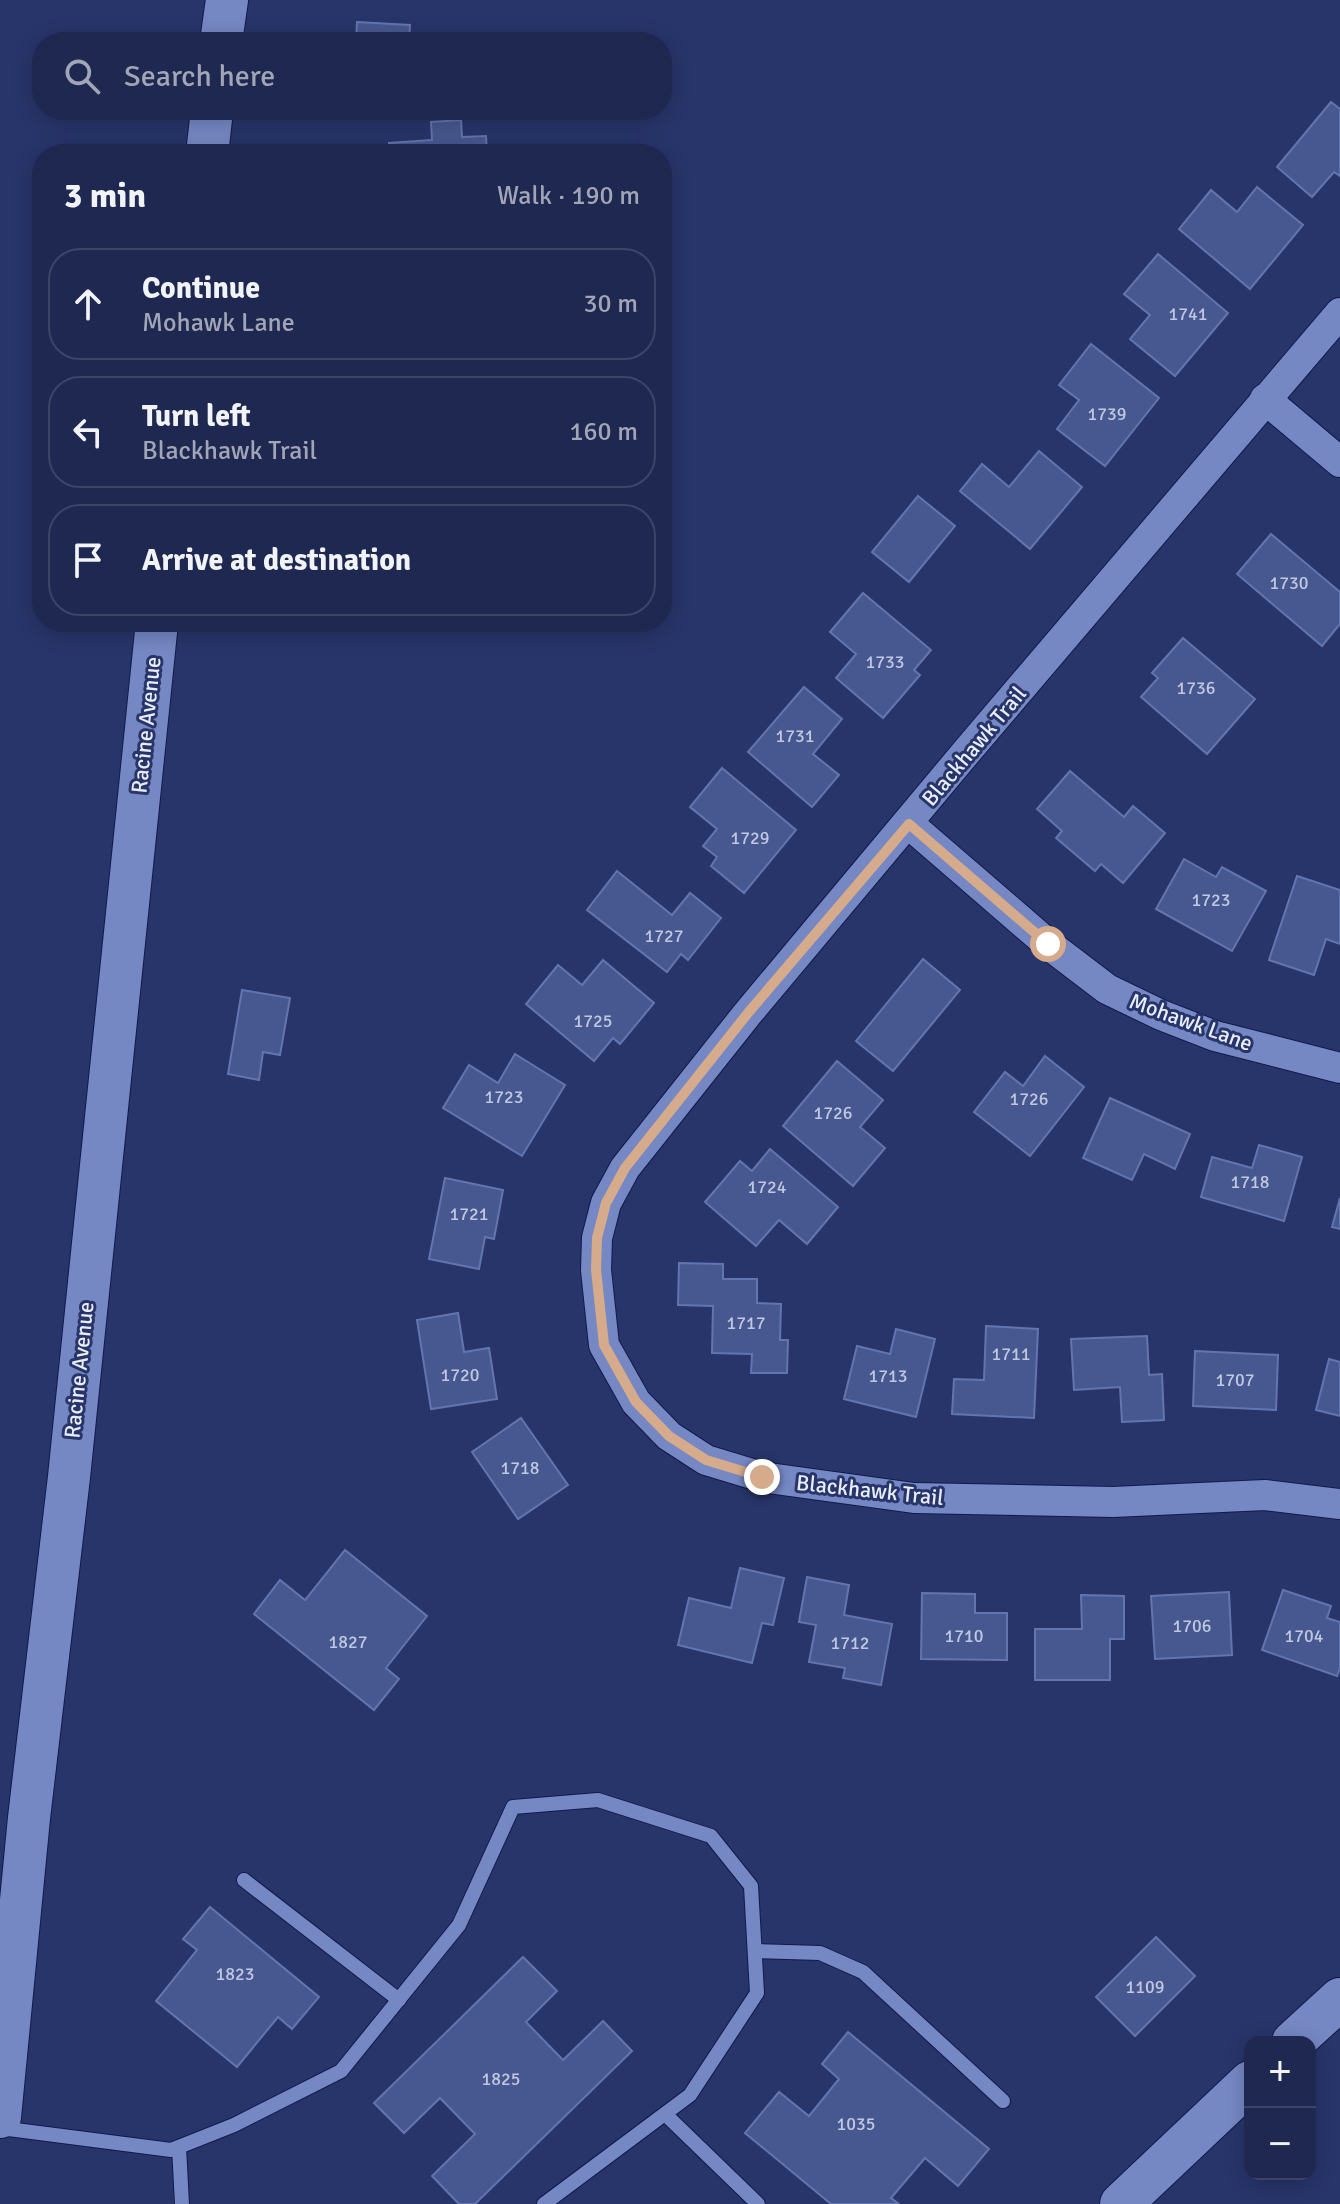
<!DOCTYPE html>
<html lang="en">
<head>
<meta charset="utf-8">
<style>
  body { margin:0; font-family:Signika,sans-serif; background:#263057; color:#f1f3f6 }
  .controls { position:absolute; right:24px; bottom:24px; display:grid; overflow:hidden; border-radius:16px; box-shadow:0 4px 20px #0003 }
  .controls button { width:72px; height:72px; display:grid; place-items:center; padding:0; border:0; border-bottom:2px solid #3c4467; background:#1e2850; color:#f1f3f6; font:40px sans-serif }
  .stop { position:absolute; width:24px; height:24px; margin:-18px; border:6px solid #d6ab8b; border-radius:50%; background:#fff }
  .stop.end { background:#d6ab8b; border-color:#fff; box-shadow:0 2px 8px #0008 }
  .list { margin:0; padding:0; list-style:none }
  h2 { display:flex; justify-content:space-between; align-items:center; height:104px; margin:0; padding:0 32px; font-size:34px }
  h2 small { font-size:26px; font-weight:400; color:#a1a6b7 }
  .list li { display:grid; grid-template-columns:52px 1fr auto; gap:24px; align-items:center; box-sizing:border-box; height:112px; margin:0 16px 16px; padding:0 16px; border:2px solid #3c4467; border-radius:32px }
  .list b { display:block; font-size:30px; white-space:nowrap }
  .list p { margin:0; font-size:26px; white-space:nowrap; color:#a1a6b7 }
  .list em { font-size:26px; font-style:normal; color:#a1a6b7 }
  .icon { flex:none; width:44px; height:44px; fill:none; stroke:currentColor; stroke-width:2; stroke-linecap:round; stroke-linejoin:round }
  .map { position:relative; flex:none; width:1340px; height:2204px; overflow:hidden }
  .search { position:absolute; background:#1e2850; box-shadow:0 4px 20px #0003; left:32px; top:32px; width:640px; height:88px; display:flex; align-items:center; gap:20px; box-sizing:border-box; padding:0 28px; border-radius:32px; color:#a1a6b7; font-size:30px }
  .panel { position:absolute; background:#1e2850; box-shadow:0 4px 20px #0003; left:32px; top:144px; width:640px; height:488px; border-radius:32px }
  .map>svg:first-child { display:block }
  .building { fill:#475890; stroke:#6375af; stroke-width:2 }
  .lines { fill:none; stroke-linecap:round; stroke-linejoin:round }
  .lane-casing { stroke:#111a4d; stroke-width:16 }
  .street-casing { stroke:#111a4d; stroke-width:32 }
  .secondary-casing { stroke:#111a4d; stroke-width:44 }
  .lane { stroke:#7688c4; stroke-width:14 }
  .street { stroke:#7688c4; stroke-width:30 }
  .secondary { stroke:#7688c4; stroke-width:42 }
  .route { stroke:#d6ab8b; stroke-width:10 }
  .labels { text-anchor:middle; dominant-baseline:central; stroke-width:6; stroke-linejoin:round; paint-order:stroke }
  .number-label { font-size:18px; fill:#c0c8e0 }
  .street-label { font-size:22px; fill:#e8edfa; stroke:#28356a }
</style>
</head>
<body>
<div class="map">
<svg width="1340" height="2204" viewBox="0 0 1340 2204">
  <rect width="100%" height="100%" fill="#28356a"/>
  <g class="building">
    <path d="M357 22 410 25 409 42H356Z"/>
    <path d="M1331 102 1340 109V176L1334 172 1312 197 1277 167Z"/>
    <path d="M461 120 462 137 486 136 487 154H389V143L432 140 431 122Z"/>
    <path d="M1257 187 1303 225 1250 289 1179 229 1211 190 1237 212Z"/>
    <path d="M1158 254 1228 313 1175 376 1130 339 1150 315 1124 294Z"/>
    <path d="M1091 344 1159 398 1105 466 1057 429 1079 400 1059 385Z"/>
    <path d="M1039 451 1082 487 1030 549 960 491 982 464 1009 487Z"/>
    <path d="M918 496 955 526 909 582 872 552Z"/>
    <path d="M1271 534 1340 592V624L1322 646 1237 574Z"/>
    <path d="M863 593 931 650 914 670 920 675 883 718 836 678 856 654 830 632Z"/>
    <path d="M1183 638 1255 699 1207 754 1141 697 1158 678 1152 673Z"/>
    <path d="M804 687 842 719 813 754 839 775 812 807 748 752Z"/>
    <path d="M722 768 796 830 744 893 711 866 717 857 703 846 717 829 690 807Z"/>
    <path d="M1070 771 1124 817 1133 806 1165 833 1123 883 1101 864 1095 871 1056 838 1062 831 1037 809Z"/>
    <path d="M1184 859 1216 877 1222 867 1266 891 1232 951 1156 909Z"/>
    <path d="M617 871 672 915 690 893 721 918 688 960 681 954 667 972 587 910Z"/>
    <path d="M1297 876 1340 890V944L1326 939 1314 975 1269 960Z"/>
    <path d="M923 959 960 990 893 1071 856 1041Z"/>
    <path d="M603 960 654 1003 620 1044 613 1038 594 1061 526 1004 558 965 582 985Z"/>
    <path d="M242 990 290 998 280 1055 263 1052 259 1080 228 1074Z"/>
    <path d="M515 1054 565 1085 522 1156 443 1108 469 1065 498 1083Z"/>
    <path d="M1045 1056 1084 1087 1030 1156 974 1112 1005 1072 1023 1086Z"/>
    <path d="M837 1061 883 1100 860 1127 885 1148 853 1186 783 1126Z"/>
    <path d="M1110 1098 1190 1134 1175 1169 1144 1154 1132 1180 1083 1158Z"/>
    <path d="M1259 1145 1302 1157 1284 1221 1201 1197 1212 1157 1252 1168Z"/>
    <path d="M770 1149 838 1207 807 1244 779 1220 756 1246 705 1202 740 1161 752 1171Z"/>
    <path d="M445 1178 503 1190 494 1239 485 1237 479 1269 429 1259Z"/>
    <path d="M1340 1198V1229L1332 1227Z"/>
    <path d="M679 1263 723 1264V1279H757V1303L781 1304 780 1340H788L787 1373H751L752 1354 712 1353 713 1306 678 1305Z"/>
    <path d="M458 1313 464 1352 489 1348 497 1399 431 1409 417 1320Z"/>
    <path d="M986 1326 1038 1329 1034 1418 952 1414 954 1379 984 1380Z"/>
    <path d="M896 1329 935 1339 916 1417 844 1399 857 1346 890 1354Z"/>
    <path d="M1147 1336 1149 1375 1162 1374 1164 1420 1122 1422 1120 1387 1074 1390 1071 1339Z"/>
    <path d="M1195 1351 1278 1355 1276 1410 1193 1406Z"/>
    <path d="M1329 1359 1340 1362V1416L1316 1410Z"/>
    <path d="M521 1418 568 1485 518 1519 472 1452Z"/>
    <path d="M345 1550 427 1616 386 1668 399 1679 374 1710 254 1614 280 1580 305 1600Z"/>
    <path d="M740 1568 784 1578 773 1625 762 1623 752 1663 678 1645 689 1598 731 1608Z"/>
    <path d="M807 1577 849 1585 844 1615 892 1624 881 1685 843 1678 845 1668 809 1662 816 1625 799 1622Z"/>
    <path d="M1283 1590 1331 1606 1327 1618 1340 1622V1668L1337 1676 1262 1650Z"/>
    <path d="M1229 1592 1232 1655 1155 1659 1151 1596Z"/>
    <path d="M922 1593 975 1594V1613H1007V1660L921 1659Z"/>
    <path d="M1081 1595 1124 1596V1639H1110V1680H1035V1629H1082Z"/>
    <path d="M210 1907 319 1997 292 2029 278 2017 237 2067 156 2001 197 1950 183 1939Z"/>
    <path d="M1156 1937 1195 1976 1135 2036 1096 1997Z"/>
    <path d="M523 1957 557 1991 526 2022 563 2060 603 2021 632 2051 475 2204H459L432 2176 475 2134 440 2098 404 2133 374 2103Z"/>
    <path d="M848 2032 989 2149 958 2186 925 2158 891 2198 899 2204H831L745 2133 779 2092 809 2116 839 2079 822 2064Z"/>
  </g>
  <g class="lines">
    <g class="lane-casing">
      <g id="lane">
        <path d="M244 1880 399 2000"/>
        <path d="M755 1951 820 1953 863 1972 1003 2101"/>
        <path d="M665 2114 758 2204"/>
        <path d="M0 2128 171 2150 234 2125 341 2071 459 1925 513 1807 598 1800 711 1836 751 1886 757 1993 690 2095 544 2204"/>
        <path d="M179 2147 182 2204"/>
      </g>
    </g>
    <g class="street-casing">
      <g id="street">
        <path d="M1340 313 968 750 748 1013 625 1168 606 1203 597 1238 596 1270 604 1345 636 1402 669 1436 706 1460 762 1477 914 1498 1113 1502 1265 1495 1340 1504"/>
        <path d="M1265 399 1340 462"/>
        <path d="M909 824 1048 944 1107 989 1161 1015 1215 1036 1340 1068"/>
      </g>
    </g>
    <g class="secondary-casing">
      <g id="secondary">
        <path d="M221 42 227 0"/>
        <path d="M207 154 212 110"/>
        <path d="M1293 2042 1340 1999"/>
        <path d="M0 2117 29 1818 69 1477 157 622"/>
        <path d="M1121 2204 1250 2082"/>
      </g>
    </g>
    <use href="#lane" class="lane"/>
    <use href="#street" class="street"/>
    <use href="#secondary" class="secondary"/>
  </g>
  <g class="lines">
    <path class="route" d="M762 1477 706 1460 669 1436 636 1402 604 1345 596 1270 597 1238 606 1203 625 1168 748 1013 909 824 1048 944"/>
  </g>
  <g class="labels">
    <g class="number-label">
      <text x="1188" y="314">1741</text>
      <text x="1107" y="414">1739</text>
      <text x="1289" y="583">1730</text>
      <text x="885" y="662">1733</text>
      <text x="1196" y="688">1736</text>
      <text x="795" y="736">1731</text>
      <text x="750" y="838">1729</text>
      <text x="1211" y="900">1723</text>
      <text x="664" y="936">1727</text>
      <text x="593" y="1021">1725</text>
      <text x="504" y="1097">1723</text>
      <text x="1029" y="1099">1726</text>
      <text x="833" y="1113">1726</text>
      <text x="1250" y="1182">1718</text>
      <text x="767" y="1187">1724</text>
      <text x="469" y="1214">1721</text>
      <text x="746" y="1323">1717</text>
      <text x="1011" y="1354">1711</text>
      <text x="460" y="1375">1720</text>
      <text x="888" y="1376">1713</text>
      <text x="1235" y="1380">1707</text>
      <text x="520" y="1468">1718</text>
      <text x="1192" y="1626">1706</text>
      <text x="964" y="1636">1710</text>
      <text x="1304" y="1636">1704</text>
      <text x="348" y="1642">1827</text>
      <text x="850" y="1643">1712</text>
      <text x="235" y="1974">1823</text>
      <text x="1145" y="1987">1109</text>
      <text x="501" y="2079">1825</text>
      <text x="856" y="2124">1035</text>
    </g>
    <g class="street-label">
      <text transform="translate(146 725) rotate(-84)">Racine Avenue</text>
      <text transform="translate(974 746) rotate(-50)">Blackhawk Trail</text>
      <text transform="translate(1191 1022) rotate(20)">Mohawk Lane</text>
      <text transform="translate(79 1370) rotate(-84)">Racine Avenue</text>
      <text transform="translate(870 1490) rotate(6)">Blackhawk Trail</text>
    </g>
  </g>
</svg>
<div class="controls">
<button>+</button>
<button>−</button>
</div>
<div class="stop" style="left:1048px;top:944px"></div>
<div class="stop end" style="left:762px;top:1477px"></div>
<div class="search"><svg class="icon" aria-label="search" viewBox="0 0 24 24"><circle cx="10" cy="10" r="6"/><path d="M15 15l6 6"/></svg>Search here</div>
<section class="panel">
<h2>3 min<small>Walk · 190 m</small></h2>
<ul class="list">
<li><svg class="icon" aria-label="ahead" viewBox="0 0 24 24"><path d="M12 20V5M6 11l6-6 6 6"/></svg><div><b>Continue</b><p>Mohawk Lane</p></div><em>30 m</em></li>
<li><svg class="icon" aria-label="left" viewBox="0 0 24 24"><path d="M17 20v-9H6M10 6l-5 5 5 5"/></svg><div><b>Turn left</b><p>Blackhawk Trail</p></div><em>160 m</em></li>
<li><svg class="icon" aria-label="arrive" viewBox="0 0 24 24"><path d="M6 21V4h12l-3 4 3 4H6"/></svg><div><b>Arrive at destination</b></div></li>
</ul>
</section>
</div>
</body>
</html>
